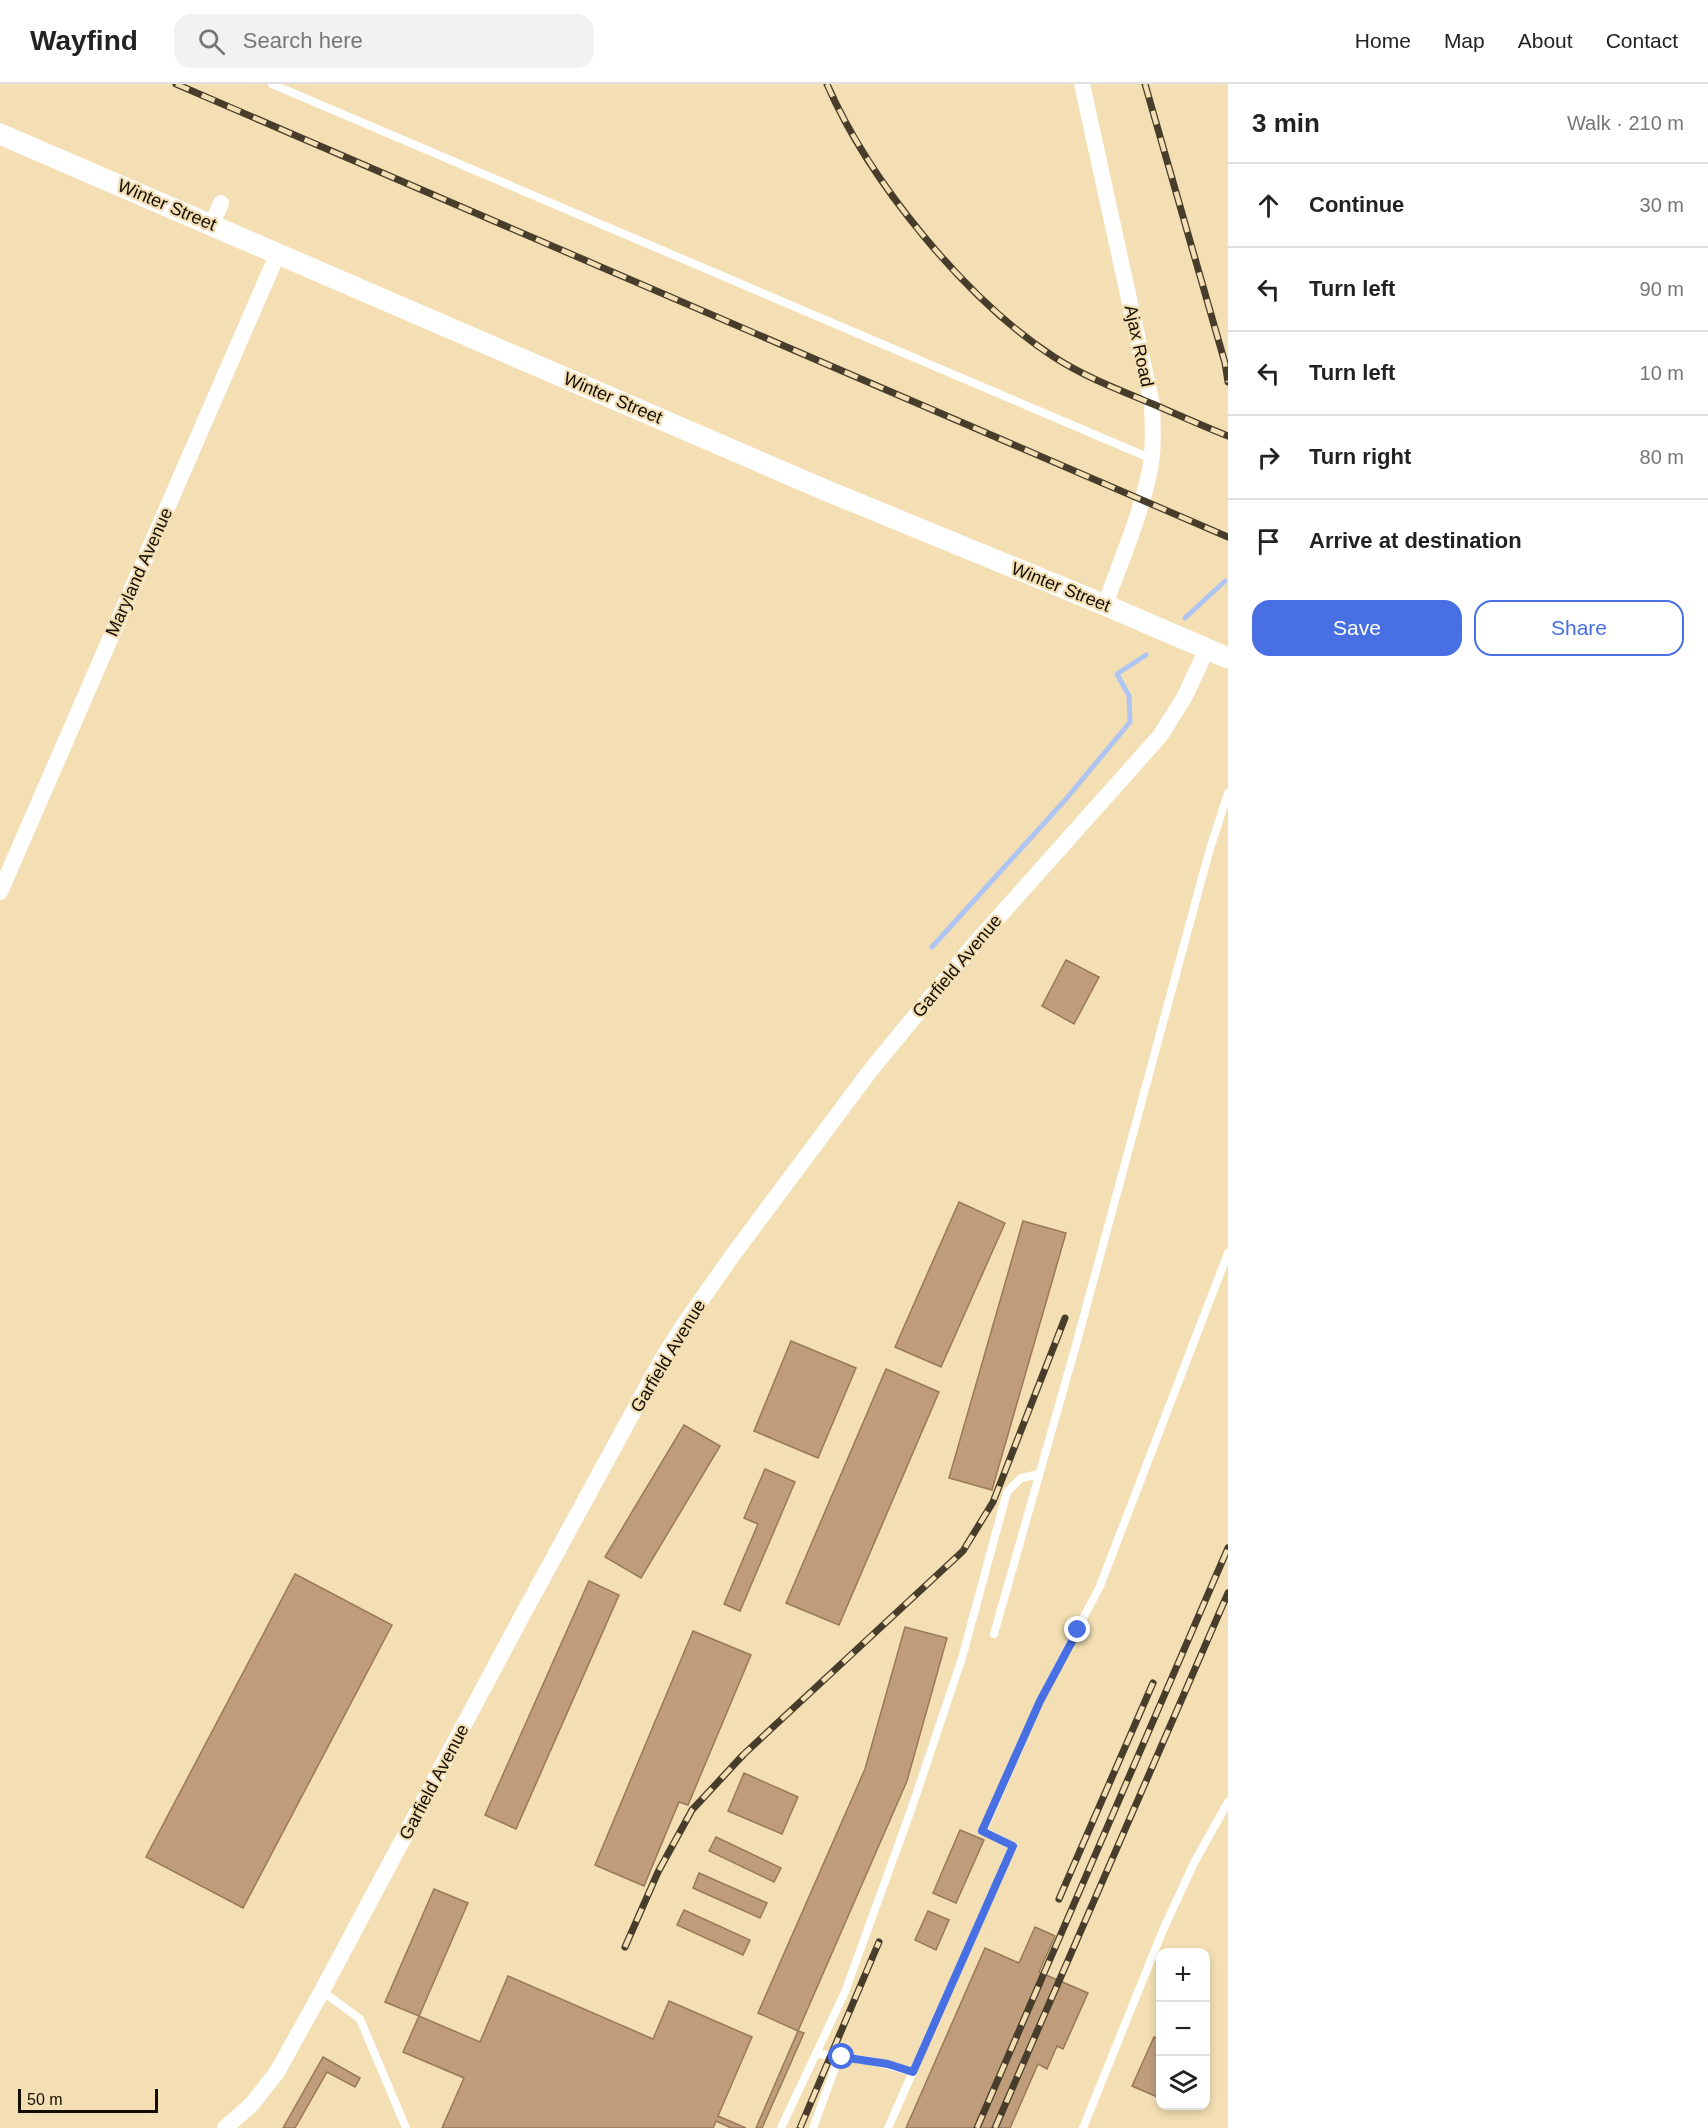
<!DOCTYPE html>
<html lang="en">
<head>
<meta charset="utf-8">
<style>
  body { margin:0; font-family:Arial,sans-serif; background:#f2f2f2; color:#222 }
  .controls { position:absolute; right:18px; bottom:18px; display:grid; overflow:hidden; border-radius:12px; box-shadow:0 3px 9px #0003 }
  .controls button { width:54px; height:54px; display:grid; place-items:center; padding:0; border:0; border-bottom:2px solid #e0e0e0; background:#fff; color:#222; font:30px sans-serif }
  .scale { position:absolute; left:18px; bottom:15px; width:140px; box-sizing:border-box; padding-left:6px; border:3px solid #140d01; border-top:0; font-size:16px; line-height:21px; white-space:nowrap; color:#140d01; -webkit-text-stroke:4px #f3dfb3; paint-order:stroke }
  .stop { position:absolute; width:18px; height:18px; margin:-14px; border:4px solid #4870e3; border-radius:50%; background:#fff }
  .stop.end { background:#4870e3; border-color:#fff; box-shadow:0 2px 6px #0008 }
  .list { margin:0; padding:0; list-style:none }
  h2 { display:flex; justify-content:space-between; align-items:center; height:78px; margin:0; padding:0 24px; font-size:26px }
  h2 small { font-size:20px; font-weight:400; color:#767676 }
  .list li { display:grid; grid-template-columns:39px 1fr auto; gap:18px; align-items:center; box-sizing:border-box; height:84px; padding:0 24px; border-top:2px solid #e0e0e0 }
  .list b { display:block; font-size:22px; white-space:nowrap }
  .list em { font-size:20px; font-style:normal; color:#767676 }
  .actions { display:flex; gap:12px; padding:18px 24px }
  .actions a { flex:1; padding:14px 0; border:2px solid #4870e3; border-radius:18px; text-align:center; font-size:21px; color:#4870e3 }
  .actions .main { background:#4870e3; color:#fff }
  .icon { flex:none; width:33px; height:33px; fill:none; stroke:currentColor; stroke-width:2; stroke-linecap:round; stroke-linejoin:round }
  .map { position:relative; flex:none; width:1228px; height:2044px; overflow:hidden }
  header { display:flex; align-items:center; gap:36px; box-sizing:border-box; height:84px; padding:0 30px; background:#fff; border-bottom:2px solid #e0e0e0 }
  header strong { font-size:28px }
  nav { display:flex; gap:33px; margin-inline-start:auto; font-size:21px }
  .search { width:420px; height:54px; background:#f2f2f2; display:flex; align-items:center; gap:15px; box-sizing:border-box; padding:0 21px; border-radius:18px; color:#767676; font-size:22px }
  main { display:flex }
  aside { flex:1; background:#fff }
  .map>svg:first-child { display:block }
  .lines { fill:none; stroke-linecap:round; stroke-linejoin:round }
  .stream { stroke:#b0c4f2; stroke-width:5 }
  .building { fill:#bf9d7b; stroke:#997958; stroke-width:1.5 }
  .service { stroke:#fff; stroke-width:8 }
  .minor { stroke:#fff; stroke-width:16 }
  .tertiary { stroke:#fff; stroke-width:21 }
  .rail-casing { stroke:#473d2a; stroke-width:7 }
  .rail { stroke:#f3dfb3; stroke-width:4.5; stroke-dasharray:14; stroke-linecap:butt }
  .route { stroke:#4870e3; stroke-width:8 }
  .labels { text-anchor:middle; dominant-baseline:central; stroke-width:4.5; stroke-linejoin:round; paint-order:stroke }
  .street-label { font-size:18px; fill:#140d01; stroke:#f3dfb3 }
</style>
</head>
<body>
<header>
<strong>Wayfind</strong>
<div class="search"><svg class="icon" aria-label="search" viewBox="0 0 24 24"><circle cx="10" cy="10" r="6"/><path d="M15 15l6 6"/></svg>Search here</div>
<nav><a>Home</a><a>Map</a><a>About</a><a>Contact</a></nav>
</header>
<main>
<div class="map">
<svg width="1228" height="2044" viewBox="0 0 1228 2044">
  <rect width="100%" height="100%" fill="#f3dfb3"/>
  <g class="lines">
    <g class="stream">
      <path d="M1185 534 1225 497"/>
      <path d="M932 863 1066 715 1130 638 1129 612 1117 590 1146 571"/>
    </g>
  </g>
  <g class="building">
    <path d="M1066 876 1099 893 1074 940 1042 922Z"/>
    <path d="M959 1118 1005 1139 941 1283 895 1263Z"/>
    <path d="M1023 1137 1066 1149 992 1406 949 1394Z"/>
    <path d="M791 1257 856 1284 818 1374 754 1347Z"/>
    <path d="M886 1285 939 1308 839 1541 786 1519Z"/>
    <path d="M684 1341 720 1362 641 1494 605 1473Z"/>
    <path d="M765 1385 795 1398 740 1527 724 1520 758 1440 744 1434Z"/>
    <path d="M295 1490 392 1541 243 1824 146 1773Z"/>
    <path d="M589 1497 619 1511 516 1745 485 1731Z"/>
    <path d="M905 1543 947 1554 907 1697 798 1947 758 1929 865 1685Z"/>
    <path d="M693 1547 751 1571 688 1721 679 1718 644 1802 595 1781Z"/>
    <path d="M744 1689 798 1713 782 1750 728 1727Z"/>
    <path d="M960 1746 984 1756 956 1819 933 1809Z"/>
    <path d="M716 1753 781 1784 774 1798 709 1767Z"/>
    <path d="M699 1789 767 1819 760 1834 693 1804Z"/>
    <path d="M434 1805 468 1819 419 1932 385 1918Z"/>
    <path d="M684 1826 750 1856 743 1871 677 1841Z"/>
    <path d="M928 1827 949 1836 936 1866 915 1856Z"/>
    <path d="M1035 1843 1055 1852 1039 1888 1088 1909 1063 1965 1057 1962 1047 1985 1038 1980 1010 2044H906L985 1864 1019 1879Z"/>
    <path d="M508 1892 653 1955 669 1917 752 1953 718 2032 746 2044H731L716 2037 713 2044H442L464 1994 403 1968 419 1932 480 1958Z"/>
    <path d="M798 1947 804 1949 762 2044H756Z"/>
    <path d="M1154 1953 1160 1956V2014L1132 2002Z"/>
    <path d="M323 1973 360 1994 355 2003 327 1988 295 2044H283Z"/>
  </g>
  <g class="lines">
    <g class="service">
      <path d="M272 0 1152 375"/>
      <path d="M994 1550 1076 1261 1209 768 1228 709"/>
      <path d="M322 1907 360 1935 406 2044"/>
      <path d="M818 1970 871 1977 913 1988"/>
      <path d="M781 2044 845 1908 911 1726 962 1574 1007 1408 1021 1394 1039 1390"/>
      <path d="M813 2044 839 1973"/>
      <path d="M888 2044 1013 1762 983 1747 1040 1617 1100 1502 1228 1169"/>
      <path d="M1083 2044 1163 1846 1194 1779 1228 1718"/>
    </g>
    <g class="minor">
      <path d="M1082 0 1152 320C1153 340 1154 360 1151 380 1143 426 1121 476 1105 521"/>
      <path d="M212 140 221 119"/>
      <path d="M0 808 278 169"/>
      <path d="M225 2044 252 2020 277 1988 322 1907 522 1532 662 1275 685 1239 735 1168 870 987 971 864 1160 652 1184 614 1207 565"/>
    </g>
    <path class="tertiary" d="M0 50 825 406 1105 521 1228 574"/>
    <g class="rail-casing">
      <g id="rail">
        <path d="M176 0 1228 453"/>
        <path d="M827 0C869 97 966 216 1054 273 1085 293 1119 306 1153 320 1178 331 1203 342 1228 352"/>
        <path d="M1145 0 1225 279 1228 298"/>
        <path d="M1059 1815 1153 1599"/>
        <path d="M625 1863 658 1788 692 1726 744 1670 963 1467 993 1418 1065 1234"/>
        <path d="M800 2044 879 1858"/>
        <path d="M977 2044 1228 1464"/>
        <path d="M995 2044 1228 1509"/>
      </g>
    </g>
    <use href="#rail" class="rail"/>
  </g>
  <g class="lines">
    <path class="route" d="M842 1973 888 1980 913 1988 1013 1762 982 1747 1040 1617 1078 1546"/>
  </g>
  <g class="labels">
    <g class="street-label">
      <text transform="translate(167 121) rotate(23)">Winter Street</text>
      <text transform="translate(1139 262) rotate(78)">Ajax Road</text>
      <text transform="translate(613 314) rotate(23)">Winter Street</text>
      <text transform="translate(139 488) rotate(-66)">Maryland Avenue</text>
      <text transform="translate(1061 503) rotate(22)">Winter Street</text>
      <text transform="translate(957 882) rotate(-50)">Garfield Avenue</text>
      <text transform="translate(668 1272) rotate(-59)">Garfield Avenue</text>
      <text transform="translate(434 1698) rotate(-62)">Garfield Avenue</text>
    </g>
  </g>
</svg>
<div class="controls">
<button>+</button>
<button>−</button>
<button><svg class="icon" aria-label="layers" viewBox="0 0 24 24"><path d="M12 4l9 5-9 5-9-5zM3 14l9 5 9-5"/></svg></button>
</div>
<div class="scale">50 m</div>
<div class="stop" style="left:842px;top:1973px"></div>
<div class="stop end" style="left:1078px;top:1546px"></div>
</div>
<aside>
<h2>3 min<small>Walk · 210 m</small></h2>
<ul class="list">
<li><svg class="icon" aria-label="ahead" viewBox="0 0 24 24"><path d="M12 20V5M6 11l6-6 6 6"/></svg><div><b>Continue</b></div><em>30 m</em></li>
<li><svg class="icon" aria-label="left" viewBox="0 0 24 24"><path d="M17 20v-9H6M10 6l-5 5 5 5"/></svg><div><b>Turn left</b></div><em>90 m</em></li>
<li><svg class="icon" aria-label="left" viewBox="0 0 24 24"><path d="M17 20v-9H6M10 6l-5 5 5 5"/></svg><div><b>Turn left</b></div><em>10 m</em></li>
<li><svg class="icon" aria-label="right" viewBox="0 0 24 24"><path d="M7 20v-9h11M14 6l5 5-5 5"/></svg><div><b>Turn right</b></div><em>80 m</em></li>
<li><svg class="icon" aria-label="arrive" viewBox="0 0 24 24"><path d="M6 21V4h12l-3 4 3 4H6"/></svg><div><b>Arrive at destination</b></div></li>
</ul>
<div class="actions"><a class="main">Save</a><a>Share</a></div>
</aside>
</main>
</body>
</html>
